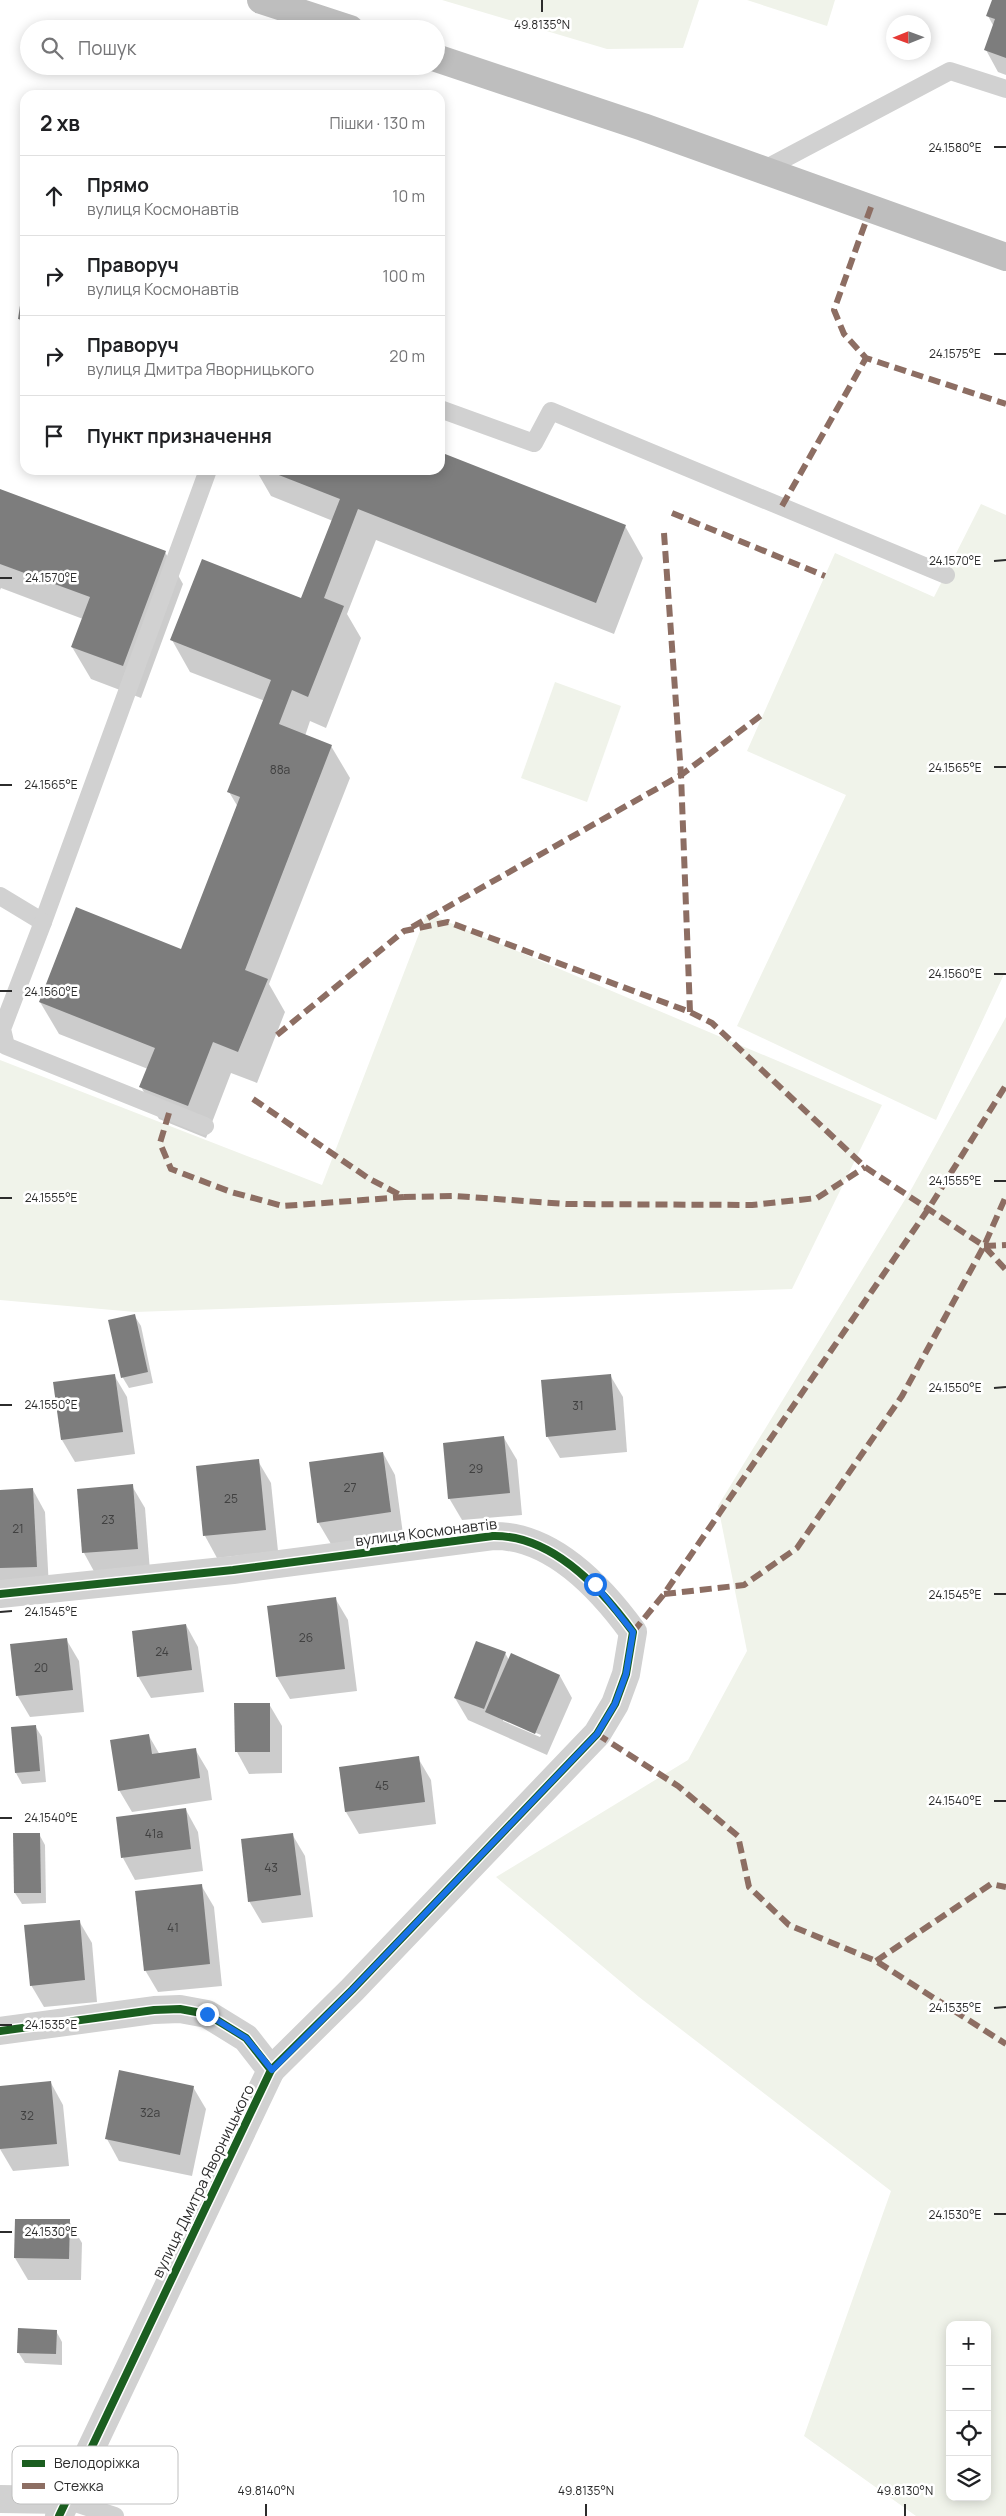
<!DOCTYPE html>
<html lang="uk">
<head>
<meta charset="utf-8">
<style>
  body { margin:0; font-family:Manrope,sans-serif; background:#f2f2f2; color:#202124 }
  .controls { position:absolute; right:15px; bottom:15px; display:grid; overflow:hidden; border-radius:10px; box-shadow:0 2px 12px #0003 }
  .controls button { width:45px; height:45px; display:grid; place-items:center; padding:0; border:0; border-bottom:1px solid #e0e0e0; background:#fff; color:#202124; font:25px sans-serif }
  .compass { position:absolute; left:886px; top:15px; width:45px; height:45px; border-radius:50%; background:#fff; box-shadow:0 2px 12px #0003; rotate:269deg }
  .stop { position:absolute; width:15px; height:15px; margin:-11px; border:4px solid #1a73e8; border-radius:50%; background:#fff }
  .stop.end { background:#1a73e8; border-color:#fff; box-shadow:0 1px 5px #0008 }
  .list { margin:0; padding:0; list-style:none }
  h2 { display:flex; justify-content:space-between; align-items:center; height:65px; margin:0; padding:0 20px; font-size:21px }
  h2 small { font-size:16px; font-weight:400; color:#757577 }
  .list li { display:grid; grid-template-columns:32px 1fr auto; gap:15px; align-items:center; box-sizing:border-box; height:80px; padding:0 20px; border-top:1px solid #e0e0e0 }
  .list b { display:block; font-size:19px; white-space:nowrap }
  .list p { margin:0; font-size:16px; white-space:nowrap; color:#757577 }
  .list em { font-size:16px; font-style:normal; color:#757577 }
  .icon { flex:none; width:28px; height:28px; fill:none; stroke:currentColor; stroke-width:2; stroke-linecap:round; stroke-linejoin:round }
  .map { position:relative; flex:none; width:1006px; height:2516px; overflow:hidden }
  .search { position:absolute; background:#fff; box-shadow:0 2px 12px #0003; left:20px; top:20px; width:425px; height:55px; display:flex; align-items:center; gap:12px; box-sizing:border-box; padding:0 18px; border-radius:28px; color:#757577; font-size:19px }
  .panel { position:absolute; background:#fff; box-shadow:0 2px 12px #0003; left:20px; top:90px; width:425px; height:385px; border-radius:15px }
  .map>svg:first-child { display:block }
  .green { fill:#f0f3ea; fill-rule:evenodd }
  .shadow { fill:#0003; fill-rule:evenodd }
  .building { fill:#7d7d7d }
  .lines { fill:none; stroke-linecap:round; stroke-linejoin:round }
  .lane { stroke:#d1d1d1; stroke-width:18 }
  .street { stroke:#d1d1d1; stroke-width:28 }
  .highway { stroke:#bebebe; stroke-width:28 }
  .quiet { stroke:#8d6e63; stroke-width:6; stroke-dasharray:12 6; stroke-linecap:butt }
  .cycleway-casing { stroke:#fff; stroke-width:11 }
  .cycleway { stroke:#1b5e20; stroke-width:8 }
  .route { stroke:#1a73e8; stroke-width:6 }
  .ticks { fill:none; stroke:#2c2c2c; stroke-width:2 }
  .labels { text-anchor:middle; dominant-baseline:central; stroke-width:5; stroke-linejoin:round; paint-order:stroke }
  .number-label { font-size:12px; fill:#404040 }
  .street-label { font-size:15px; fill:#2c2c2c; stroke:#fff }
  .key { fill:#fff; stroke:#c0c0c0; stroke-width:1 }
  .key-label { font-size:14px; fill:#2c2c2c }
  .ticks-label { font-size:12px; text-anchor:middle; fill:#2c2c2c; stroke:#fff; stroke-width:5; stroke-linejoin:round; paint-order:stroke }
</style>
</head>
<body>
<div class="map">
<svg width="1006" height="2516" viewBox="0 0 1006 2516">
  <rect width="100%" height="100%" fill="#fff"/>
  <g class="green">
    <path d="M442 0H699L683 48 607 49Z"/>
    <path d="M747 0H835L827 26Z"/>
    <path d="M981 504 1006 515V970L936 1120 737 1026 846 795 747 751 835 553 934 597Z"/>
    <path d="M555 682 621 706 587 802 521 778Z"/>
    <path d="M427 913 882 1105 792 1289 135 1312 0 1300V1060L322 1185Z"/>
    <path d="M1006 1017V2516H916L804 2436 891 2191 639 1997 496 1877 688 1760 747 1651 718 1506 912 1188ZM950 2325H987V2497H950Z"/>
  </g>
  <g class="shadow">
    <path d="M993 0H1006V75L998 72 986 50 994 27 988 16Z"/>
    <path d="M25 294V329L19 319Z"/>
    <path d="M440 454 625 526 643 558 614 634 376 540 347 614 361 638 326 728 310 721 305 736 331 746 350 778 269 984 285 1012 257 1083 231 1073 206 1138 159 1119 141 1087 148 1069 59 1034 40 1002 182 950 238 807 229 792 265 701 190 672 172 640 302 600 333 521 271 496 256 470H440Z"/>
    <path d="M0 491 165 552 183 584 141 698 91 679 72 647 83 619 1 588 0 590Z"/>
    <path d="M134 1315 141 1326 153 1383 129 1388 123 1378Z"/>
    <path d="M114 1375 127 1397 135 1454 75 1462 62 1440Z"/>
    <path d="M610 1375 623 1397 627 1452 560 1458 547 1436Z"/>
    <path d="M504 1438 517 1460 522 1515 462 1520 449 1498Z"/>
    <path d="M383 1453 395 1475 403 1534 331 1544 318 1522Z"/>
    <path d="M258 1461 271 1483 278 1551 217 1558 205 1536Z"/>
    <path d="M132 1486 145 1508 150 1571 96 1575 84 1553Z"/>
    <path d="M33 1490 45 1512 49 1588 0 1591V1491Z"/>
    <path d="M335 1598 348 1620 357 1691 290 1699 277 1677Z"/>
    <path d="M186 1625 198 1647 204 1692 151 1698 138 1676Z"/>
    <path d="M66 1639 79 1661 84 1712 30 1717 17 1695Z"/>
    <path d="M477 1643 505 1653 509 1660 560 1676 572 1698 547 1755 468 1720 455 1698ZM503 1719 541 1735 540 1737 503 1721Z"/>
    <path d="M269 1704 282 1726V1773L249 1774 237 1752Z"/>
    <path d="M35 1726 42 1737 46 1782 22 1784 16 1773 12 1728Z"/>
    <path d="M149 1736 160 1755 195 1749 208 1771 212 1800 132 1812 119 1790Z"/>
    <path d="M418 1758 431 1780 436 1824 359 1834 346 1812 340 1768Z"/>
    <path d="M186 1810 198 1832 203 1871 135 1880 123 1858Z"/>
    <path d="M39 1834 45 1845 46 1903 22 1904 15 1893Z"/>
    <path d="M292 1834 305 1856 313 1917 262 1923 249 1901Z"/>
    <path d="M201 1885 214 1907 222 1986 158 1992 145 1970Z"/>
    <path d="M79 1921 92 1943 97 2002 44 2007 31 1985Z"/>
    <path d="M51 2083 63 2105 69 2166 13 2171 0 2149V2087Z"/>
    <path d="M193 2087 206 2109 192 2176 119 2161 107 2139Z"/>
    <path d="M69 2221 82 2243 81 2280H28L15 2258Z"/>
    <path d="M56 2331 62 2342V2365L25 2363 18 2352Z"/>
  </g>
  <g class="building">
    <path d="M992 0H1006V58L984 50 995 19 986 16Z"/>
    <path d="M22 292H25V320L18 319Z"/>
    <path d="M440 452 626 525 596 603 358 509 324 598 344 606 308 697 292 690 279 724 332 745 245 970 268 979 238 1052 213 1042 188 1106 139 1087 155 1048 39 1002 76 907 181 949 240 797 227 792 271 680 170 640 202 559 301 598 340 499 266 470H440Z"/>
    <path d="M0 489 166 551 123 666 71 647 90 597 0 564Z"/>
    <path d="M135 1314 148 1372 121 1378 108 1320Z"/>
    <path d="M115 1374 123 1432 61 1440 53 1382Z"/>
    <path d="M611 1374 616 1430 546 1437 541 1380Z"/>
    <path d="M504 1436 510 1493 448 1499 443 1443Z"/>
    <path d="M383 1452 391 1512 317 1523 309 1462Z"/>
    <path d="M259 1459 266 1530 203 1536 196 1466Z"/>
    <path d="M133 1484 138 1549 82 1553 77 1489Z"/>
    <path d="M33 1488 37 1567 0 1568V1490Z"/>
    <path d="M336 1597 345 1669 276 1677 267 1606Z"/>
    <path d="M186 1624 192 1670 137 1677 132 1631Z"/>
    <path d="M67 1638 73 1690 16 1696 10 1644Z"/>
    <path d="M476 1641 506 1652 484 1709 454 1698Z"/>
    <path d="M511 1653 560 1675 535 1734 485 1712Z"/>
    <path d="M234 1703H270V1752H235Z"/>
    <path d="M36 1725 40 1771 15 1773 11 1727Z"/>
    <path d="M149 1734 152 1754 196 1748 200 1778 118 1791 110 1740Z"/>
    <path d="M419 1756 425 1802 345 1812 339 1767Z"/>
    <path d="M186 1808 191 1849 121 1858 116 1817Z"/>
    <path d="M13 1833H40L41 1893H14Z"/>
    <path d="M293 1833 301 1895 248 1902 241 1839Z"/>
    <path d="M202 1884 210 1964 144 1971 135 1891Z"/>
    <path d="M80 1920 85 1980 30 1986 24 1925Z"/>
    <path d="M119 2070 194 2086 180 2155 105 2139Z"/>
    <path d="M51 2081 57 2144 0 2149V2086Z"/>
    <path d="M15 2219H70L69 2259 14 2258Z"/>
    <path d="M18 2328 57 2330 56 2354 17 2353Z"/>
  </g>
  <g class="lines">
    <g class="lane">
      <path d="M763 170 950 71 1006 89"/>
      <path d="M440 409 534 443 551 411 946 575"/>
      <path d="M0 896 43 922 208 470"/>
      <path d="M43 922 2 1029 6 1046 205 1126"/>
      <path d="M66 2500 115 2516"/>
    </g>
    <g class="street">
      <path d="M0 1594 233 1570 493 1536C552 1535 601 1588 633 1632L626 1674 615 1704 597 1734 352 1990 271 2070"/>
      <path d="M0 2031 154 2010 180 2009 207 2014 246 2038 271 2070 59 2516"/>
      <path d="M0 2499 66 2500"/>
    </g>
    <g class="highway">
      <path d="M261 0 350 29"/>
      <path d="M436 58 643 127 1006 257"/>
    </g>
    <g class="quiet">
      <path d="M871 207 834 310 844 334 866 358 1006 404"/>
      <path d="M782 506 866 358"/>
      <path d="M672 513 825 576"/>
      <path d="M664 533 681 775 690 1012"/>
      <path d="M412 927 681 775 763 714"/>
      <path d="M277 1035 404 931 448 922 690 1012 712 1023 865 1167 984 1246 1006 1270"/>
      <path d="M253 1099 368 1178 404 1197 455 1196 566 1204 752 1205 817 1198 865 1167"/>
      <path d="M169 1113 160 1143 171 1169 231 1192 283 1206 404 1197"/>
      <path d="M984 1246 1006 1245"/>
      <path d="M664 1594 744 1585 797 1548 902 1396 984 1246 1006 1196"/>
      <path d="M633 1632 664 1594 929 1208 1006 1085"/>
      <path d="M597 1734 678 1786 738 1836 749 1887 789 1925 876 1961 1006 2044"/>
      <path d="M876 1961 991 1884 1006 1887"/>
    </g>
    <g class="cycleway-casing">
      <g id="cycleway">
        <path d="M0 1594 233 1570 493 1536C552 1535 601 1588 633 1632L626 1674 615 1704 597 1734 352 1990 271 2070"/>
        <path d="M0 2031 154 2010 180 2009 207 2014 246 2038 271 2070 59 2516"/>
      </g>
    </g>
    <use href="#cycleway" class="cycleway"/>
  </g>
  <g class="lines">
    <path class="route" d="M207 2014 246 2038 272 2070 352 1990 597 1734 615 1704 626 1674 633 1632 595 1584"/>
  </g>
  <path class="ticks" d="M542 0V12M994 147H1006M994 354H1006M994 561 1006 560M0 578H12M994 767H1006M0 785H12M994 974H1006M0 991H12M994 1181H1006M0 1198H12M994 1388 1006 1387M0 1405H12M994 1594H1006M0 1612 12 1611M994 1801H1006M0 1818H12M994 2008 1006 2007M0 2025H12M994 2214H1006M0 2232H12M266 2504V2516M586 2504V2516M905 2504V2516"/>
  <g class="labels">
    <g class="number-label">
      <text x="280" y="769">88а</text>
      <text x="578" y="1405">31</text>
      <text x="476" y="1468">29</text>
      <text x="350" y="1487">27</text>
      <text x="231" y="1498">25</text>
      <text x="108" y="1519">23</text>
      <text x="18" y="1528">21</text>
      <text x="306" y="1637">26</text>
      <text x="162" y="1651">24</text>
      <text x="41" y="1667">20</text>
      <text x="382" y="1785">45</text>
      <text x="154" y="1833">41а</text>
      <text x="271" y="1867">43</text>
      <text x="173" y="1927">41</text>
      <text x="150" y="2112">32а</text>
      <text x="27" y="2115">32</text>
    </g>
    <g class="street-label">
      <text transform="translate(426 1532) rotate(-7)">вулиця Космонавтів</text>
      <text transform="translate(203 2181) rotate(-64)">вулиця Дмитра Яворницького</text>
    </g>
  </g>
  <rect x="12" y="2446" width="166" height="58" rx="8" class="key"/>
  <rect x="22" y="2460" width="23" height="7" fill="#1b5e20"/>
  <rect x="22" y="2483" width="23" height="6" fill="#8d6e63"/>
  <g class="key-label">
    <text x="54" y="2468">Велодоріжка</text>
    <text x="54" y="2491">Стежка</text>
  </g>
  <g class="ticks-label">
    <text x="542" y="29">49.8135°N</text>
    <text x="955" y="152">24.1580°E</text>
    <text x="955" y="358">24.1575°E</text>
    <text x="955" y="565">24.1570°E</text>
    <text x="51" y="582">24.1570°E</text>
    <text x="955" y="772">24.1565°E</text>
    <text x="51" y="789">24.1565°E</text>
    <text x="955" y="978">24.1560°E</text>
    <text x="51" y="996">24.1560°E</text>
    <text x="955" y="1185">24.1555°E</text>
    <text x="51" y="1202">24.1555°E</text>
    <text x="955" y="1392">24.1550°E</text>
    <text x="51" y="1409">24.1550°E</text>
    <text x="955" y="1599">24.1545°E</text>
    <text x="51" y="1616">24.1545°E</text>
    <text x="955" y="1805">24.1540°E</text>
    <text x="51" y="1822">24.1540°E</text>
    <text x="955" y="2012">24.1535°E</text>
    <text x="51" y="2029">24.1535°E</text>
    <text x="955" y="2219">24.1530°E</text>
    <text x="51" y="2236">24.1530°E</text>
    <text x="266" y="2495">49.8140°N</text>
    <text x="586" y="2495">49.8135°N</text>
    <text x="905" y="2495">49.8130°N</text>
  </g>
</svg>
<div class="controls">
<button>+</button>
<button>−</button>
<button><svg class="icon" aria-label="locate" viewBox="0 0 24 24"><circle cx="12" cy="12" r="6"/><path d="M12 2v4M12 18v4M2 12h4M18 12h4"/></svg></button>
<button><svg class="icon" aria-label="layers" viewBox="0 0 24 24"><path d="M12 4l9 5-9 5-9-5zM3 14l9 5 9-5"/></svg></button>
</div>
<svg class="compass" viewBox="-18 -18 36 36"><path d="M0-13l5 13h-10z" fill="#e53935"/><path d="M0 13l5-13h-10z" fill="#757577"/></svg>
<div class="stop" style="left:595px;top:1584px"></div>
<div class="stop end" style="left:207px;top:2014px"></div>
<div class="search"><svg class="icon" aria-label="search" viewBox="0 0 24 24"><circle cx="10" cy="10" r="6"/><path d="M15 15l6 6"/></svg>Пошук</div>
<section class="panel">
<h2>2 хв<small>Пішки · 130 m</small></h2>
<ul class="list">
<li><svg class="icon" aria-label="ahead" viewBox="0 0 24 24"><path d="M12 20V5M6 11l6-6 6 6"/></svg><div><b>Прямо</b><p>вулиця Космонавтів</p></div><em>10 m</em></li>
<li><svg class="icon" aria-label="right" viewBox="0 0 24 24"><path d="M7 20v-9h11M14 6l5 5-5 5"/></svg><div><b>Праворуч</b><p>вулиця Космонавтів</p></div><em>100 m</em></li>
<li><svg class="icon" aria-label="right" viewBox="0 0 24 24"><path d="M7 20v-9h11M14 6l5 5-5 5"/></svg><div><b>Праворуч</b><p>вулиця Дмитра Яворницького</p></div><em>20 m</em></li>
<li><svg class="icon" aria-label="arrive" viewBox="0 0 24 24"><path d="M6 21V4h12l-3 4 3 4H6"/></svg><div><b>Пункт призначення</b></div></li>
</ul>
</section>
</div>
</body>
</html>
